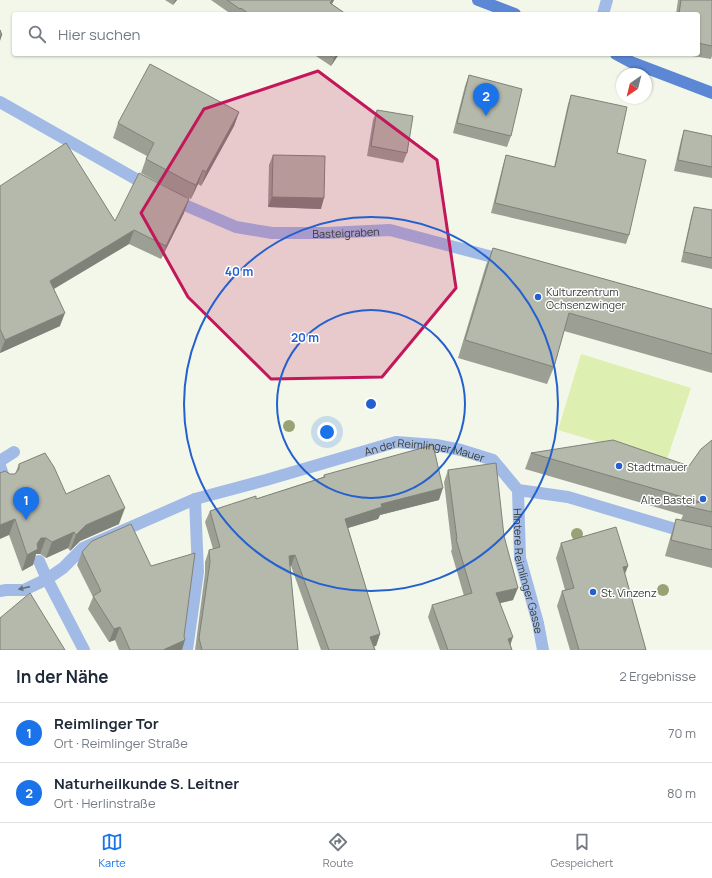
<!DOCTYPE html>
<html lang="de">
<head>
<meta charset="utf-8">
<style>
  body { margin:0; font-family:Manrope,sans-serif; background:#f6f6f7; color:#1f2937 }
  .compass { position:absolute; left:616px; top:68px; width:36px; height:36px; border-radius:50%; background:#fff; box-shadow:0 1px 3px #0004; rotate:215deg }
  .you { position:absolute; left:327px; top:432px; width:14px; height:14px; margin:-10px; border:3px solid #fff; border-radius:50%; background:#1a73e8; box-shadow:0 0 0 6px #1a73e833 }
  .badge { display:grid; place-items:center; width:26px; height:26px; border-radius:50%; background:#1a73e8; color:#fff; font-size:13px; font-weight:700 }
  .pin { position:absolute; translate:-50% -33px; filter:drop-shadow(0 1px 2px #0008) }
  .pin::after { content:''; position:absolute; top:21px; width:14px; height:12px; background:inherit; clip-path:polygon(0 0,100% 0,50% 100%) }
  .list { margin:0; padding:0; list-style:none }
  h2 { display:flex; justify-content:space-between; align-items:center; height:52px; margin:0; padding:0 16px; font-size:17px }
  h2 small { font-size:13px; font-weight:400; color:#747a83 }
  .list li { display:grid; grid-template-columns:26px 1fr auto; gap:12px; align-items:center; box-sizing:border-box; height:60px; padding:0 16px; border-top:1px solid #e0e1e3 }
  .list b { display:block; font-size:15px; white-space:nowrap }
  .list p { margin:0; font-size:13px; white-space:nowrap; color:#747a83 }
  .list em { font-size:13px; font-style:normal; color:#747a83 }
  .icon { flex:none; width:22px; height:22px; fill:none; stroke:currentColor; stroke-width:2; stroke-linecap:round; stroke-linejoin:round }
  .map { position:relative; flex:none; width:712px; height:650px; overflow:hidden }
  .search { position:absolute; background:#fff; box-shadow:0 1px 3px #0004; left:12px; right:12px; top:12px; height:44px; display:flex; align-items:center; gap:10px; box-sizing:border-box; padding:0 14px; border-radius:4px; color:#747a83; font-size:15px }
  .sheet { height:172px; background:#fff }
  nav { display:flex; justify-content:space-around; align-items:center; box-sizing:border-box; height:56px; border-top:1px solid #e0e1e3; background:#fff; font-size:11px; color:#747a83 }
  nav a { display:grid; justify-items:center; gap:2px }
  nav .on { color:#1a73e8 }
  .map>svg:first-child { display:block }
  .green { fill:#deefb2 }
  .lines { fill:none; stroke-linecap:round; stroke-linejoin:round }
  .minor { stroke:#a2bbe6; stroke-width:12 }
  .major { stroke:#5b87d4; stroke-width:12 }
  .tree { fill:#98a274 }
  .wall { fill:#9c9f93 }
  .shaded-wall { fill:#7f8278 }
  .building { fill:#b5b9ab; stroke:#7f8278 }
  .oneway { fill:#646f7c }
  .marked { fill:#c2185b; fill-opacity:0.2; stroke:#c2185b; stroke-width:3; stroke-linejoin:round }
  .ring { fill:none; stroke:#2561ce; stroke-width:2 }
  .poi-dot { fill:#2561ce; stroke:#fff; stroke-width:1.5 }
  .labels { text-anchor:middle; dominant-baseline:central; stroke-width:3; stroke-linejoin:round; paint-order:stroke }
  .street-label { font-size:11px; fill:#3a3c36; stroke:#fff }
  .poi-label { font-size:11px; fill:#3a3c36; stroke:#fff; text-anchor:start }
  .centre { fill:#2561ce; stroke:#fff; stroke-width:2 }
  .ring-label { font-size:12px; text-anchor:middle; font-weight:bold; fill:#2561ce; stroke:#fff; stroke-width:3; stroke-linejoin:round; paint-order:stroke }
</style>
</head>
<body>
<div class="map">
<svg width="712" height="650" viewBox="0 0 712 650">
  <rect width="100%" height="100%" fill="#f3f7e9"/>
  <path class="green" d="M581 354 691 388 666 462 558 430Z"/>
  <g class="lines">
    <g class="minor">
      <path d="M603 14 607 0"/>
      <path d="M0 102 150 187"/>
      <path id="s1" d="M173 200 236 227 272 233H326L390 230 504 260"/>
      <path d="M0 461 14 452"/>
      <path d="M0 466 6 483"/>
      <path id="s2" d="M518 490 520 558 538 623 543 650"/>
      <path d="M39 561 47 579 84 650"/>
      <path id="s3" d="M0 591 6 590H24L47 579 63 568 83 548 195 499 266 480 396 442 436 445 461 450 493 460 518 490 568 497 675 529 712 537"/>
      <path d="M187 650 198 572 195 499"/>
    </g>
    <g class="major">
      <path d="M478 0 515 14"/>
      <path d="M616 54 631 62 712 93"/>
    </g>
  </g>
  <g class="tree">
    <circle cx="289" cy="426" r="6"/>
    <circle cx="577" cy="534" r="6"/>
    <circle cx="663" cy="590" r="6"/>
  </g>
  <g class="wall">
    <path d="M165 0H177L173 5Z"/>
    <path d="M211 0H334L332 4 346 14H231Z"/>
    <path d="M678 0H712V56L711 59 680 54H698V14H676Z"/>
    <path d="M313 54H339L331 66Z"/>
    <path d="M469 75 511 136 507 147 453 133 465 86Z"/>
    <path d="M571 95 617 153 629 235 626 244 491 213 503 165 506 155 554 167 568 104Z"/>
    <path d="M377 110 407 153 403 163 367 156 373 120Z"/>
    <path d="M239 112 234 126 201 186 198 184 191 199 183 196 141 173 147 156 113 138 118 123Z"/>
    <path d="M684 130 712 136V178L674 171 681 140Z"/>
    <path d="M273 155 321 209 268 207 269 165Z"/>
    <path d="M0 186 115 221 184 213 161 259 129 244 54 289 60 326 0 353Z"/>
    <path d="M694 207 712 210V269L681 262 691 217Z"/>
    <path d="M493 248 712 309V373L564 331 554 367 547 384 458 358 486 265Z"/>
    <path d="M712 440V568L665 556 671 535 676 519 681 520 683 515 525 469 531 453 689 466Z"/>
    <path d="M19 464 66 494 119 524 80 541 70 551 68 548 46 558 40 554H36L33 565 22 571 9 535 10 474H15Z"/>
    <path d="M448 470 504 536 513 600 500 603 512 650H440L428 617 432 605 464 596 451 551 452 549 444 482Z"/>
    <path d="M324 475 439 500 380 515 378 519 348 528 380 634 376 646H374L375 650H321L291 566H290L298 650H195L205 573V562L209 550 213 549 205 522 210 511 256 499 323 477Z"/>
    <path d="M561 543 628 566 625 574 646 650H570L557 606 562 591 565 590 556 558Z"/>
    <path d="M82 552 182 650H119L115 640 109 642 88 609 93 597 77 565Z"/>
  </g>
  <g class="shaded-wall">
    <path d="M175 0H177L173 5Z"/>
    <path d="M332 0H334L327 12 330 3Z"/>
    <path d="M2 35 0 41V36Z"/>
    <path d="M336 54H339L331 66 334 58Z"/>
    <path d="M239 112 234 126 201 186 206 172Z"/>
    <path d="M203 170 198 184 191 199 196 185Z"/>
    <path d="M272 197 324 198 321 209 268 207Z"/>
    <path d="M189 199 184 213 161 259 166 246Z"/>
    <path d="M134 230 129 244 45 294 50 281Z"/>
    <path d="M65 313 60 326 0 353 5 340Z"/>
    <path d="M443 488 439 500 380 515 378 519 341 530 345 519 381 504Z"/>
    <path d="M125 508 119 524 80 541 70 551 76 535 86 525Z"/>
    <path d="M15 519 9 535 0 539V525Z"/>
    <path d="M74 532 68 548 46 558 52 542Z"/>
    <path d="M41 538H46L40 554H36L33 565 22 571 27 555Z"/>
    <path d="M295 555 291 566 285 567 289 556Z"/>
    <path d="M628 566 622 580 623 567Z"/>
    <path d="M518 588 513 600 492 605 496 593Z"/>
    <path d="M120 627 115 640 109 642 114 629Z"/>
    <path d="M380 634 376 646 366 648 370 637Z"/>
    <path d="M513 637 509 649 508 639Z"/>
    <path d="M185 640 182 650H163Z"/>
  </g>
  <g class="building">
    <path d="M227 0H332L330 3 346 14H249L241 8 240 9Z"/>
    <path d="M681 0H712V46L698 43V14H679Z"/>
    <path d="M0 30 2 35 0 36Z"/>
    <path d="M328 54H336L334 58Z"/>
    <path d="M150 64 239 112 206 172 203 170 196 185 189 182 146 159 154 143 118 123Z"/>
    <path d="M469 75 522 89 511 136 457 123Z"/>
    <path d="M571 95 627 107 617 153 646 160 629 235 495 203 506 155 555 167Z"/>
    <path d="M377 110 413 116 407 153 371 146Z"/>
    <path d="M684 130 712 136V167L678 160Z"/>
    <path d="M66 143 115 221 139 173 189 199 166 246 134 230 50 281 65 313 5 340 0 329V186Z"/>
    <path d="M273 155 325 156 324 198 272 197Z"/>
    <path d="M694 207 712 210V258L684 252Z"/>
    <path d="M493 248 712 309V354L569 313 554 367 465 340Z"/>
    <path d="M613 440 689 466 701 449 712 440V512L686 506 700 502 531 453Z"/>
    <path d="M433 445 443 488 381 504 382 507 345 519 380 634 370 637 375 650H329L295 555 289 556 298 650H202L199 638 210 562 209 550 220 547 210 511 256 496V499L325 477 324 475Z"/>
    <path d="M45 453 54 467 66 494 109 475 125 508 86 525 76 535 74 532 52 542 46 538H41L37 544 38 549 27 555 15 519 0 525V473L5 471 10 474H15L19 469V464Z"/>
    <path d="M496 463 504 536 518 588 496 593 513 637 508 639 512 650H448L432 605 472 593 456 539H457L448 470Z"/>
    <path d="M676 519 712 527V550L671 540Z"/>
    <path d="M131 524 151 566 195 553 184 636 185 640 163 650H130L120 627 114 629 93 596 101 591 82 552 92 541Z"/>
    <path d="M616 527 628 566 623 567 646 650H579L562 591 574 588 561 543Z"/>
    <path d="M30 593 65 650H0V618Z"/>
  </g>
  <defs><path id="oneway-solid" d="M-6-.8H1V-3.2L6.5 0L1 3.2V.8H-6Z"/></defs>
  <use class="oneway" href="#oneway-solid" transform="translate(24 588) rotate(167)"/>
  <path class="marked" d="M318 71 437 160 456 288 382 377 271 379 188 297 141 213 204 109Z"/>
  <g class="ring">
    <circle cx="371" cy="404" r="94"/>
    <circle cx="371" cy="404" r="187"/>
  </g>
  <g class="poi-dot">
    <circle cx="538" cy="297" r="4"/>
    <circle cx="619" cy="466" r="4"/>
    <circle cx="703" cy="499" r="4"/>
    <circle cx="593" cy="592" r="4"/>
  </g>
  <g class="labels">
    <g class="street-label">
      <text stroke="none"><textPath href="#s1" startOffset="179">Basteigraben</textPath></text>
      <text stroke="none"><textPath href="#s3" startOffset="457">An der Reimlinger Mauer</textPath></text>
      <text stroke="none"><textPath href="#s2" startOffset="82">Hintere Reimlinger Gasse</textPath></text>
    </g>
    <g class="poi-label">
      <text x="546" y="291">Kulturzentrum<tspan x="546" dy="13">Ochsenzwinger</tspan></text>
      <text x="627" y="466">Stadtmauer</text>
      <text x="695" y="499" text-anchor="end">Alte Bastei</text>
      <text x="601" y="592">St. Vinzenz</text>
    </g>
  </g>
  <circle cx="371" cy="404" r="6" class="centre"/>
  <g class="ring-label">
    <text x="239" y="276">40 m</text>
    <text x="305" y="342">20 m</text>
  </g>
</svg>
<svg class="compass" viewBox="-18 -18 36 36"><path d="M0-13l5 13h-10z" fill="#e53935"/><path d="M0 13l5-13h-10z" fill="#747a83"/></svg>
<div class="you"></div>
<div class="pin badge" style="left:26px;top:520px">1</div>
<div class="pin badge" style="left:486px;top:116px">2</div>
<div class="search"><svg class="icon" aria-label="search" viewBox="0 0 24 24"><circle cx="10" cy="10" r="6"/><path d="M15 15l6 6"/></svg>Hier suchen</div>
</div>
<section class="sheet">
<h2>In der Nähe<small>2 Ergebnisse</small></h2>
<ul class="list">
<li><span class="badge">1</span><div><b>Reimlinger Tor</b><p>Ort · Reimlinger Straße</p></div><em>70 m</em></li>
<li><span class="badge">2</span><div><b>Naturheilkunde S. Leitner</b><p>Ort · Herlinstraße</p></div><em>80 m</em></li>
</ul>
</section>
<nav>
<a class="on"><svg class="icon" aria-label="map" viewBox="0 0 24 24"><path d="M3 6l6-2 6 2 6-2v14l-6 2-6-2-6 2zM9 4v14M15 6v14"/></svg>Karte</a>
<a><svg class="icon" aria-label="directions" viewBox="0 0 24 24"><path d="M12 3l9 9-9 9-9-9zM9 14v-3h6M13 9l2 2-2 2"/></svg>Route</a>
<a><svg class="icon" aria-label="saved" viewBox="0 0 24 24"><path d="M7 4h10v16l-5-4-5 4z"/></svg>Gespeichert</a>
</nav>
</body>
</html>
